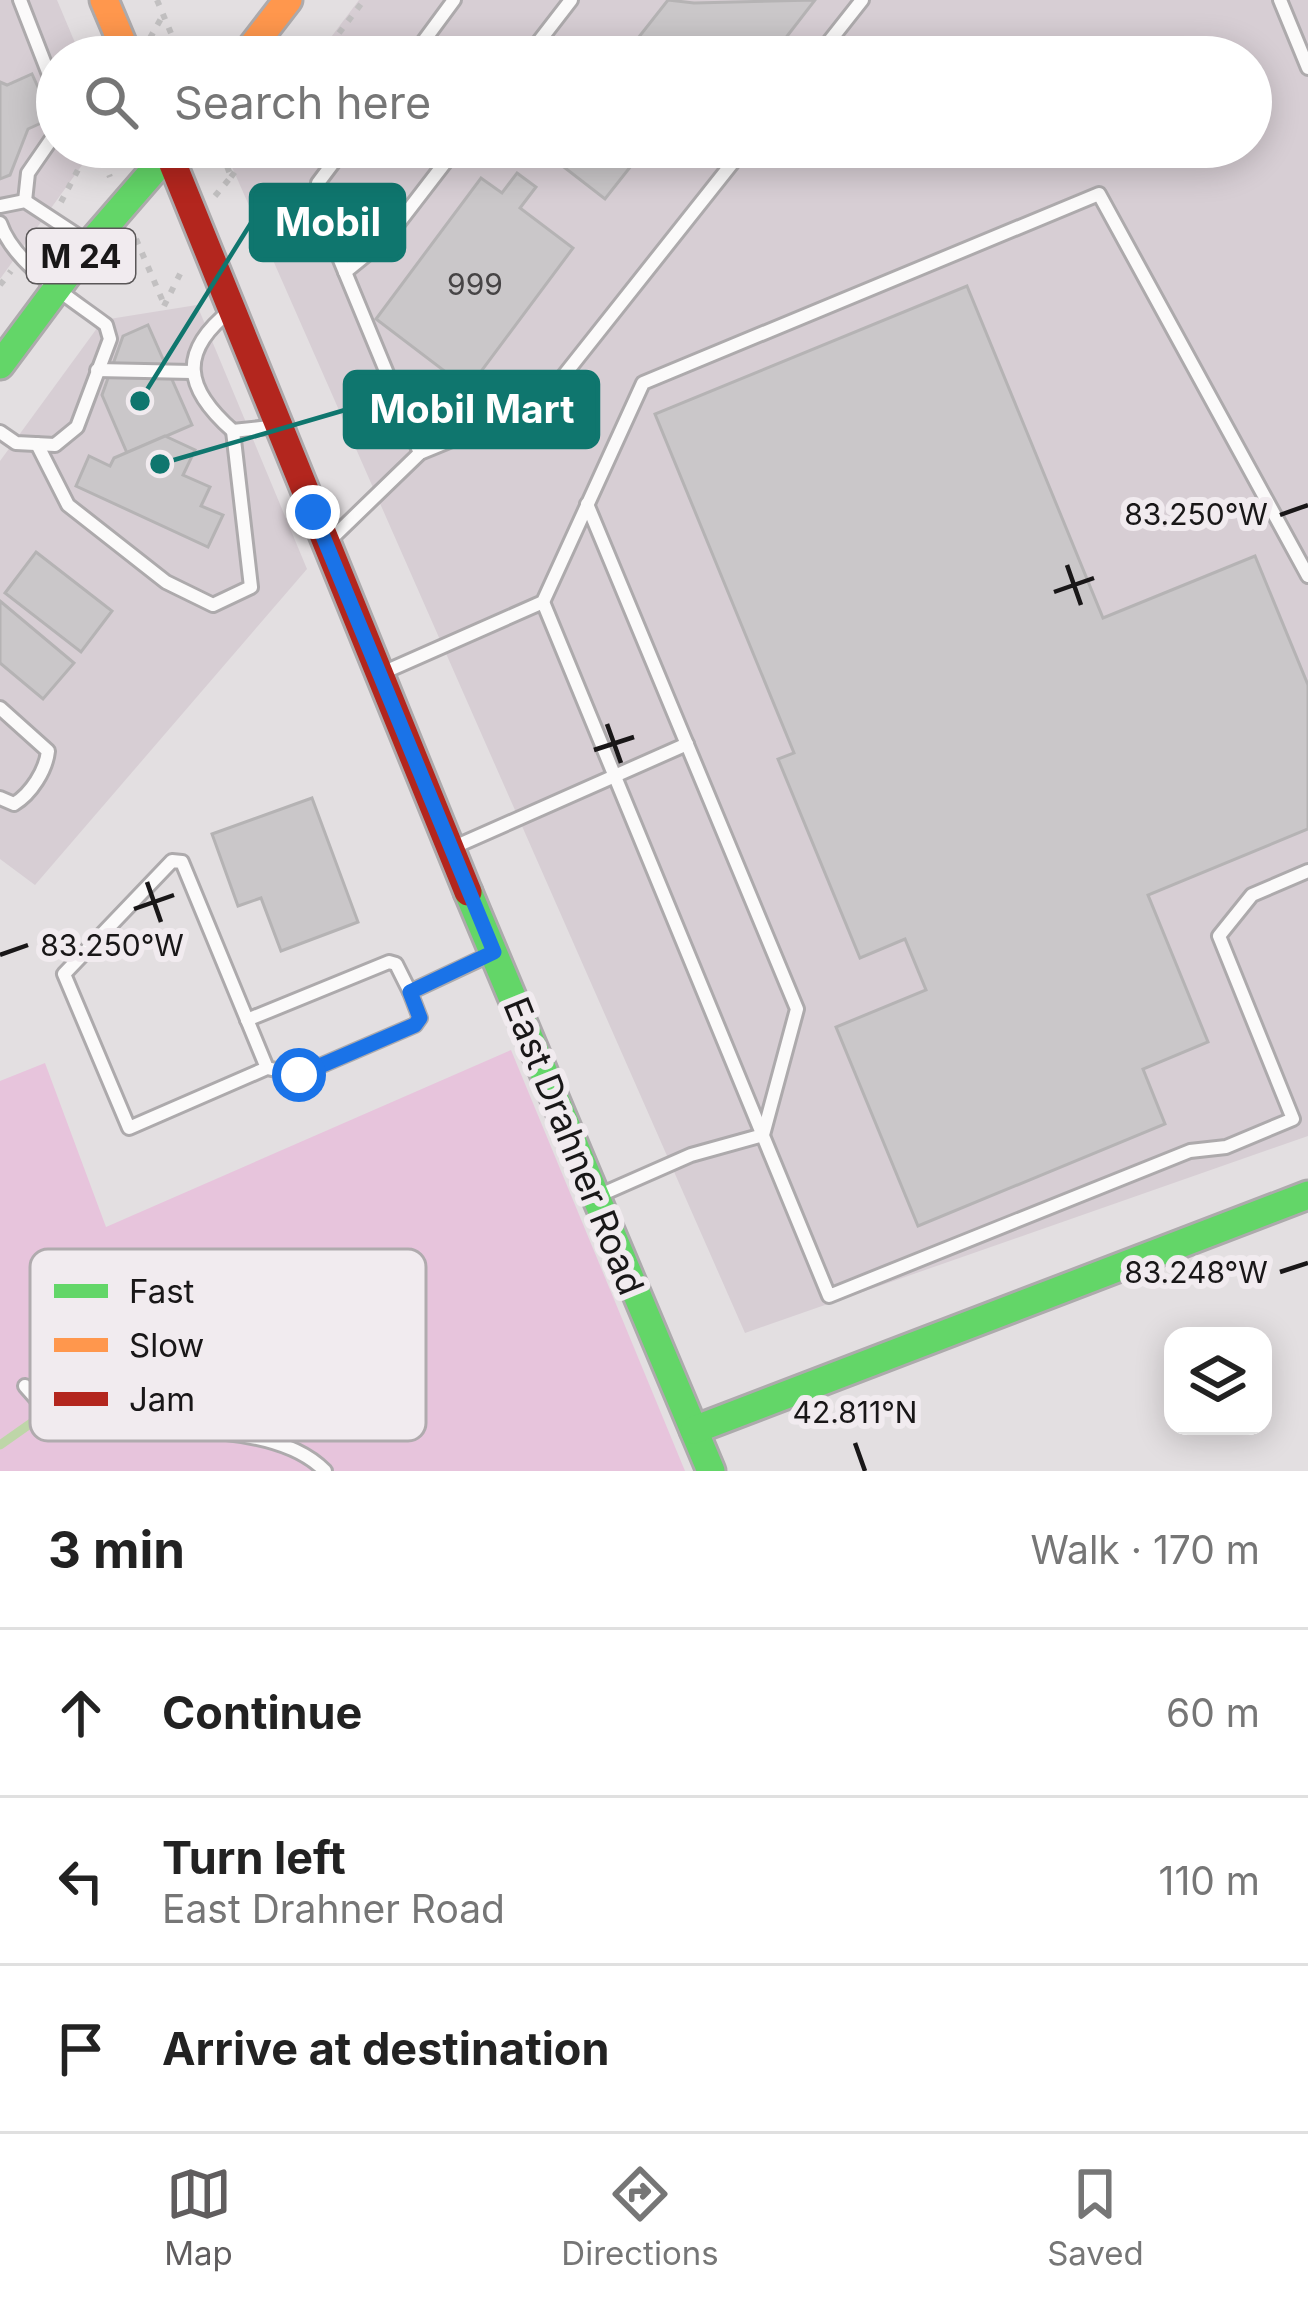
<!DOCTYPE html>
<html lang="en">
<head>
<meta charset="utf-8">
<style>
  body { margin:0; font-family:Inter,sans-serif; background:#f2f2f2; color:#222 }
  .controls { position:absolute; right:36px; bottom:36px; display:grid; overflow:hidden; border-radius:24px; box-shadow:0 6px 30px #0003 }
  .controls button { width:108px; height:108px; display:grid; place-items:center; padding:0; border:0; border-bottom:3px solid #e0e0e0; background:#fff; color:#222; font:60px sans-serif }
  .stop { position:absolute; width:36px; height:36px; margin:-27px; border:9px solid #1a73e8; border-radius:50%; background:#fff }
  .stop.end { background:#1a73e8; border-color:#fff; box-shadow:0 3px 12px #0008 }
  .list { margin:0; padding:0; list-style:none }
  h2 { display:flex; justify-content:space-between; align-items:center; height:156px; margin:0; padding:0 48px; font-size:51px }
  h2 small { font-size:39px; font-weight:400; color:#767676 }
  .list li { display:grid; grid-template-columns:78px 1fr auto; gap:36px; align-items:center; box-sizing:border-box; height:168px; padding:0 48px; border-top:3px solid #e0e0e0 }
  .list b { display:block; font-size:45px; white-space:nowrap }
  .list p { margin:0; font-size:39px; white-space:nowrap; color:#767676 }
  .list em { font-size:39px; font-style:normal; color:#767676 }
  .icon { flex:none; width:66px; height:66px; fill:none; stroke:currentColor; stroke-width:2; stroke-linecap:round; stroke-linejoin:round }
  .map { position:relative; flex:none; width:1308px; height:1471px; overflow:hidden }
  .search { position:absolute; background:#fff; box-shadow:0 6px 30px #0003; left:36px; right:36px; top:36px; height:132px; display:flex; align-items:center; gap:30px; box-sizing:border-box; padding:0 42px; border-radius:66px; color:#767676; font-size:45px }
  .sheet { height:660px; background:#fff }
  nav { display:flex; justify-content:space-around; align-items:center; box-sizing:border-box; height:168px; border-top:3px solid #e0e0e0; background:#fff; font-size:33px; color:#767676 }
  nav a { display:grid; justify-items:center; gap:6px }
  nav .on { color:#605d5e }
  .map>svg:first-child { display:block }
  .built { fill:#d7ced4 }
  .green { fill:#e7c4dc }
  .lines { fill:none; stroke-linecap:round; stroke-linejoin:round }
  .stream { stroke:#bed6a8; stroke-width:9 }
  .building { fill:#cac7c9; stroke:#b5b3b4; stroke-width:3 }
  .lane-casing { stroke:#adaaac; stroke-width:18 }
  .fast-casing { stroke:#adaaac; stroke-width:33 }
  .slow-casing { stroke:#adaaac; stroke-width:33 }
  .jam-casing { stroke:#adaaac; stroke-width:33 }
  .path { stroke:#c2c0c1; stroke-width:6; stroke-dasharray:6 9; stroke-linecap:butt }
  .lane { stroke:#fbfafa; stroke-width:12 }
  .fast { stroke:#63d668; stroke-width:27 }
  .slow { stroke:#ff974d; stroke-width:27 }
  .jam { stroke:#b3261e; stroke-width:27 }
  .route { stroke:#1a73e8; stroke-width:15 }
  .ticks { fill:none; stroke:#191718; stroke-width:4.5 }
  .labels { text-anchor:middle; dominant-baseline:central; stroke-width:12; stroke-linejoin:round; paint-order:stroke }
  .number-label { font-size:30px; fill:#464445 }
  .shield { fill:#f1ebef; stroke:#5a5758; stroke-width:3 }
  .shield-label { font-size:33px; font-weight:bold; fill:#191718 }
  .street-label { font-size:36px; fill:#191718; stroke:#f1ebef }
  .key { fill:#f1ebef; stroke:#b0abae; stroke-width:3 }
  .key-label { font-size:33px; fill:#191718 }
  .ticks-label { font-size:30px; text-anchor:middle; fill:#191718; stroke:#f1ebef; stroke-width:12; stroke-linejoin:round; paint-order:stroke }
  .leader { fill:none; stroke:#0f766e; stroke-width:4.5 }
  .callout-dot { fill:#0f766e; stroke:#f1ebef; stroke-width:4.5 }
  .callout { fill:#0f766e; stroke:#0f766e; stroke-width:4.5 }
  .callout-label { font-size:39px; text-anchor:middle; font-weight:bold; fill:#fff }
</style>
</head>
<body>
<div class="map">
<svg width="1308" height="1471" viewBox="0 0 1308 1471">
  <rect width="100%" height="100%" fill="#e3dfe1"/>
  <g class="built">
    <path d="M0 0H57L81 57H57V147H95L0 279Z"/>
    <path d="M359 0H1308V1136L745 1333 232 167 247 147H1251V57H316Z"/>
    <path d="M197 305 307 569 35 885 0 859V461L103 320Z"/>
  </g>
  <path class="green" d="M511 1050 685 1471H0V1081L45 1063 106 1227Z"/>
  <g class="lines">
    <path class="stream" d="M0 1445 206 1300C246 1291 357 1288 388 1314"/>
  </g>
  <g class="building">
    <path d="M668 0 694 3 815 0 771 57 750 45 740 57H589L603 39 624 56Z"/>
    <path d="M32 74 52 118 28 129 10 175 0 179V82L7 85Z"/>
    <path d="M538 147H646L605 199Z"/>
    <path d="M517 173 536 187 520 208 573 248 468 389 376 319 481 178 502 193Z"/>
    <path d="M967 286 1103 618 1255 556 1308 685V829L1148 895 1208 1042 1143 1069 1165 1124 918 1226 836 1027 926 990 905 939 860 958 778 759 794 753 655 414Z"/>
    <path d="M148 325 192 425 127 453 102 395 123 336Z"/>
    <path d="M165 436 195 450 183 475 210 487 201 506 223 515 208 547 76 486 89 456 110 466 114 458Z"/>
    <path d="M36 552 112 611 81 652 5 593Z"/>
    <path d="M0 601 74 663 43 699 0 663Z"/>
    <path d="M312 798 358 922 281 951 261 898 238 906 212 834Z"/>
  </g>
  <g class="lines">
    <g class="lane-casing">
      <g id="lane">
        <path d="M20 0 57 95"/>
        <path d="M1280 0 1308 68"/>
        <path d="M412 57 454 0"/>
        <path d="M527 57 571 0"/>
        <path d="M817 57 862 0"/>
        <path d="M345 147 318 183 316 202 420 453"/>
        <path d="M25 201 28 173 57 131"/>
        <path d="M0 206 25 201 89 243"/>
        <path d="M0 223C14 265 72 299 106 325L110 339 77 427 55 445 16 443 0 432"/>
        <path d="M345 272 387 238 457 147"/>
        <path d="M231 310C178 352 184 388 233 431L278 426"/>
        <path d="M97 370 192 372"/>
        <path d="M37 444 68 505 166 582 213 605 251 587 233 431"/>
        <path d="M587 504 797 1009 763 1135 691 1155 600 1195"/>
        <path d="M327 543 420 453 542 403 745 147"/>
        <path d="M543 602 829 1296 1190 1151 1226 1147 1293 1119 1219 936 1252 895 1308 871"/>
        <path d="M380 674 543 602 643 383 1099 194 1308 576"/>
        <path d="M0 708 48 751C46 770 31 794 14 804L0 798"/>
        <path d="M452 848 687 744"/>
        <path d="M247 1020 389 962 396 964 410 992"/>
        <path d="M267 1068 182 862 172 861 64 974 129 1128 267 1068 299 1075 415 1025 420 1018 410 992 493 953"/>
        <path d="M25 1386 61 1427 72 1433C142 1432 273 1417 325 1471"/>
      </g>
    </g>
    <g class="fast-casing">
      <g id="fast">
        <path d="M0 365 90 244 174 147"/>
        <path d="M468 892 711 1471"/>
        <path d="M694 1430 1308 1195"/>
      </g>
    </g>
    <g class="slow-casing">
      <g id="slow">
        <path d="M104 0 128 57"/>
        <path d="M244 57 288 0"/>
      </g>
    </g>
    <g class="jam-casing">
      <path id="jam" d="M166 147 468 892"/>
    </g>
    <g class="path">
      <path d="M157 0 181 57"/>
      <path d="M150 38 163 15"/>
      <path d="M321 57 364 0"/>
      <path d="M98 147 110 177"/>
      <path d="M231 177 253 147"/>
      <path d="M215 196 231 177 220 147"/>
      <path d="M61 202 90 147"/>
      <path d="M136 239 164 304"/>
      <path d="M0 285 11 271"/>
      <path d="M164 306 183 268"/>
    </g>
    <use href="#lane" class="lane"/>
    <use href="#fast" class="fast"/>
    <use href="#slow" class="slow"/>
    <use href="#jam" class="jam"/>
  </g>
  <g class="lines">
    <path class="route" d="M299 1075 415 1025 420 1018 410 992 494 952 313 512"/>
  </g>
  <path class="ticks" d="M1280 515 1308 505M1067 565 1081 605M1054 592 1094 578M607 724 621 763M594 750 634 737M147 882 161 922M134 909 174 895M0 955 28 945M1280 1272 1308 1263M855 1443 865 1471"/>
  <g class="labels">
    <g class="number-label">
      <text x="475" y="284">999</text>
    </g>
    <rect class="shield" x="27" y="229" width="108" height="54" rx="9"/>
    <g class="shield-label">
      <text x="81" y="256">M 24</text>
    </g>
    <g class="street-label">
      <text transform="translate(574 1146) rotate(68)">East Drahner Road</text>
    </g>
  </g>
  <rect x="30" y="1249" width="396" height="192" rx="18" class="key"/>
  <rect x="54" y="1284" width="54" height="14" fill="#63d668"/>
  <rect x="54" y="1338" width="54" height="14" fill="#ff974d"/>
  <rect x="54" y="1392" width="54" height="14" fill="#b3261e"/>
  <g class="key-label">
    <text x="129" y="1303">Fast</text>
    <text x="129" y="1357">Slow</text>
    <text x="129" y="1411">Jam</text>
  </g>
  <g class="ticks-label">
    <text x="1196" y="525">83.250°W</text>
    <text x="112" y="956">83.250°W</text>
    <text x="1196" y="1283">83.248°W</text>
    <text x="855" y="1423">42.811°N</text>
  </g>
  <path class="leader" d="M140 401L251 223M160 464L345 410"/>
  <g class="callout-dot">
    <circle cx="140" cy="401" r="12"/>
    <circle cx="160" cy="464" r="12"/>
  </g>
  <g class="callout">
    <rect x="251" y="185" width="153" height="75" rx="12"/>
    <rect x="345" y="372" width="253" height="75" rx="12"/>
  </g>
  <g class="callout-label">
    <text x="328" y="236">Mobil</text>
    <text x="472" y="423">Mobil Mart</text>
  </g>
</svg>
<div class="controls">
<button><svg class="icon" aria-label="layers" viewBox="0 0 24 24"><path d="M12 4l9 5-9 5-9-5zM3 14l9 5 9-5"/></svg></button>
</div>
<div class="stop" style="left:299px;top:1075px"></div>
<div class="stop end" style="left:313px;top:512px"></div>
<div class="search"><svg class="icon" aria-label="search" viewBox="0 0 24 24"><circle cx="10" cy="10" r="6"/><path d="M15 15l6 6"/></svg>Search here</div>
</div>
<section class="sheet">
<h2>3 min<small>Walk · 170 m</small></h2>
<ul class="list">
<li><svg class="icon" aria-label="ahead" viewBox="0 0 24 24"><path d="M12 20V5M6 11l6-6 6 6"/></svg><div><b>Continue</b></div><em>60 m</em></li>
<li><svg class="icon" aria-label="left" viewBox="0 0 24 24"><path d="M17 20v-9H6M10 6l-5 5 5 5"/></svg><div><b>Turn left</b><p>East Drahner Road</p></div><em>110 m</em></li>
<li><svg class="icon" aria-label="arrive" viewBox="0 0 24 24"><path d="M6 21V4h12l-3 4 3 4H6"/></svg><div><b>Arrive at destination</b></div></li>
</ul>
</section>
<nav>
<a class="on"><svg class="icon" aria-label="map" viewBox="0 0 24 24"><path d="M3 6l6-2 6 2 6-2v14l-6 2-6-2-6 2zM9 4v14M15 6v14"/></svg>Map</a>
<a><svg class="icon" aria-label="directions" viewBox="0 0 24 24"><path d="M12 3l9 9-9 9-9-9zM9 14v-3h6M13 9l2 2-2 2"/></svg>Directions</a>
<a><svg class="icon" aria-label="saved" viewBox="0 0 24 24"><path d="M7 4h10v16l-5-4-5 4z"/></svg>Saved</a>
</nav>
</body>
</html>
